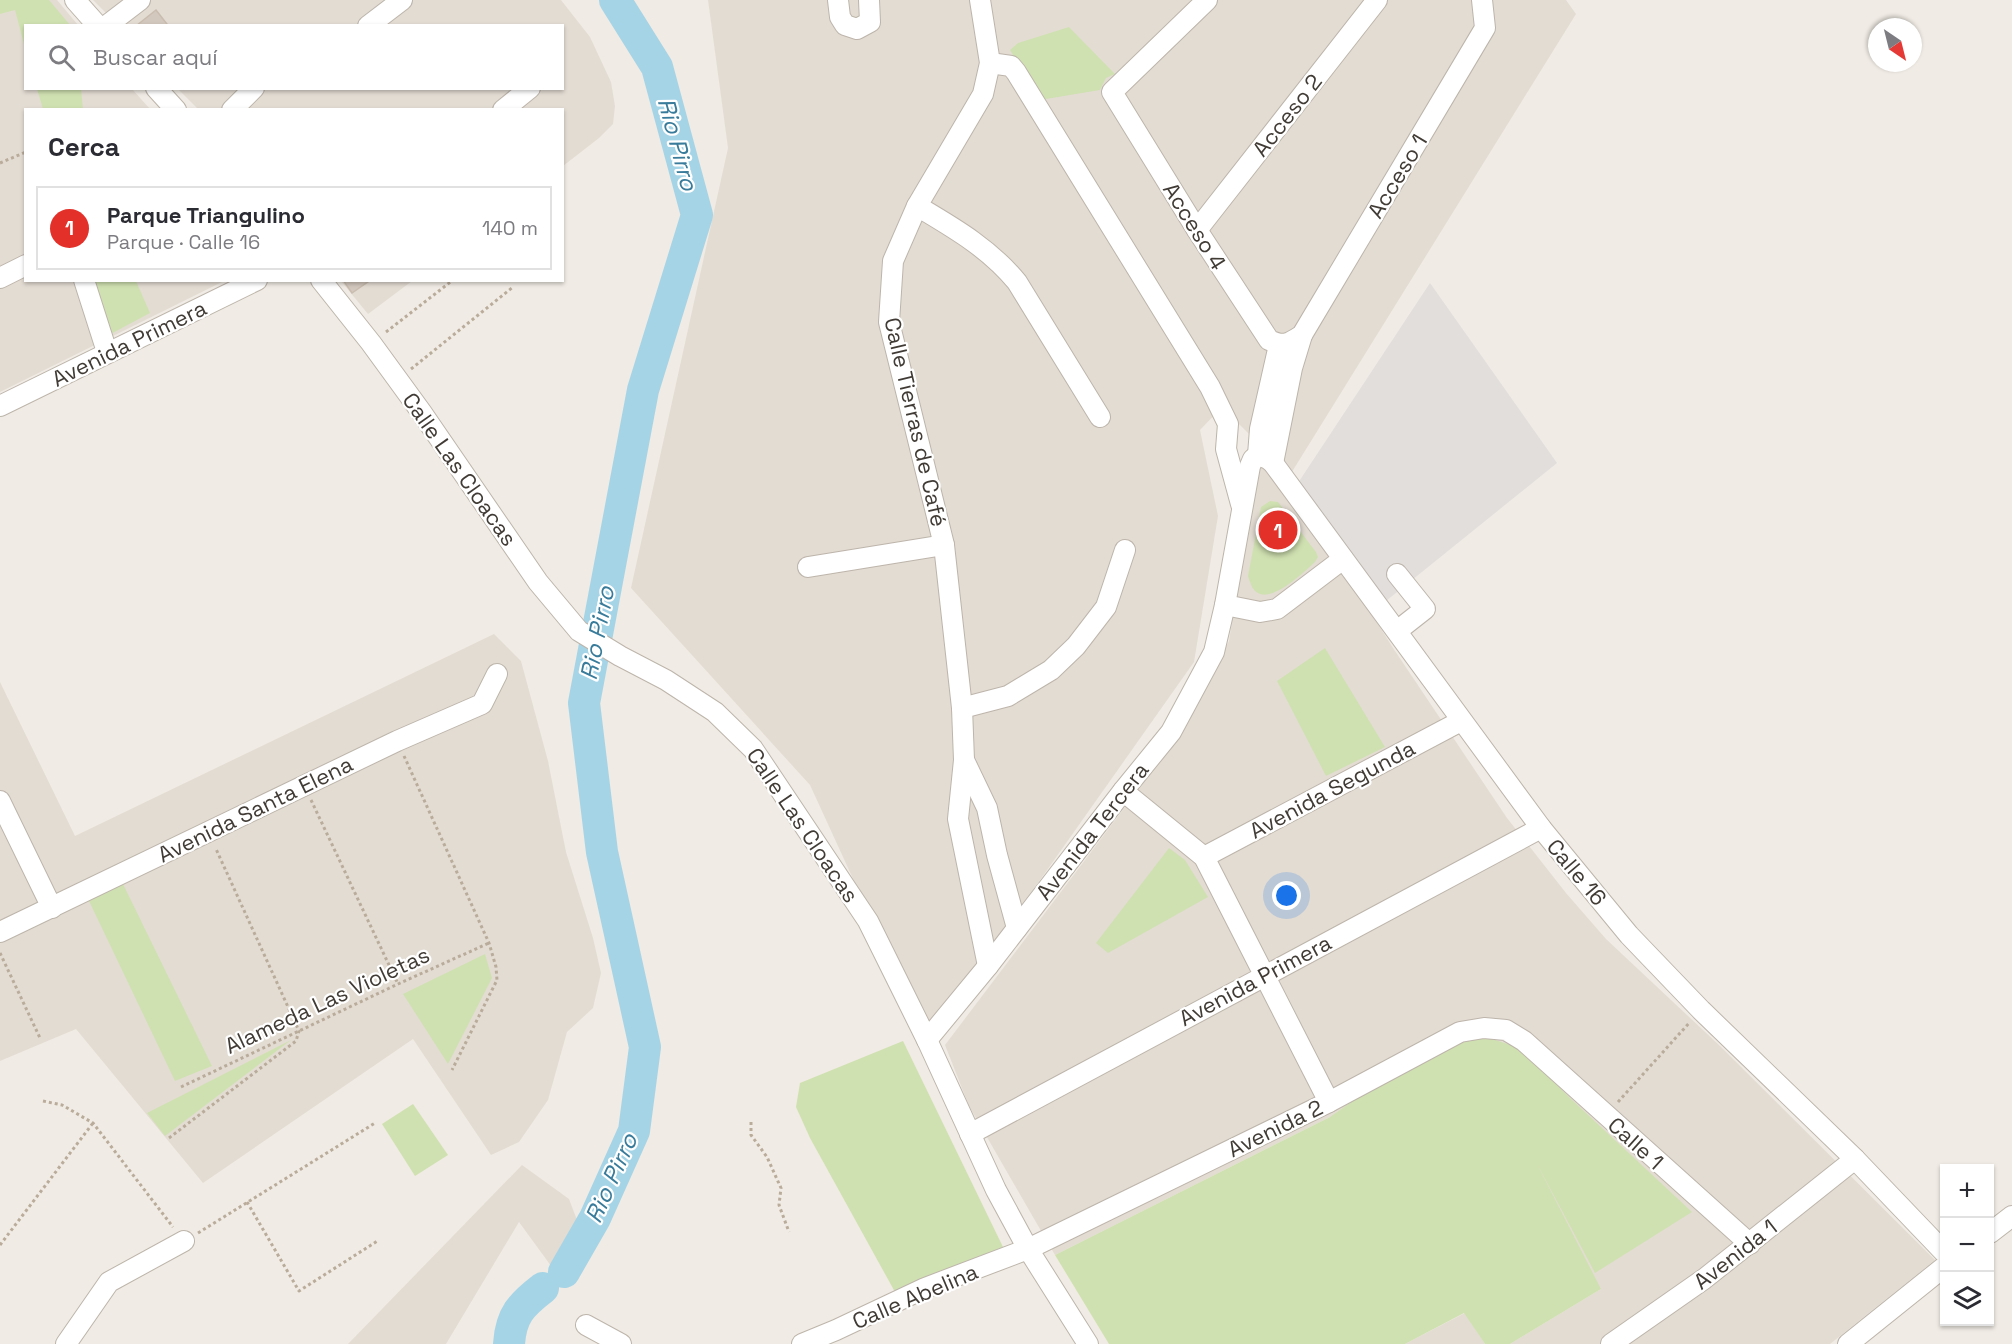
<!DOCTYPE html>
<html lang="es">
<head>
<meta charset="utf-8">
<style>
  body { margin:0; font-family:"Space Grotesk",sans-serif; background:#f2f2f3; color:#2b2b33 }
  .controls { position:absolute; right:18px; bottom:18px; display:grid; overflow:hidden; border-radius:0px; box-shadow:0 2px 4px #0004 }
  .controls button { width:54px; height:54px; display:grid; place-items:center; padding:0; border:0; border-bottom:2px solid #e1e1e2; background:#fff; color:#2b2b33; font:30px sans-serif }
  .compass { position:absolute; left:1868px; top:18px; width:54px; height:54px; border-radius:50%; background:#fff; box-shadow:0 2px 4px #0004; rotate:145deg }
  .you { position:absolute; left:1287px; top:896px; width:21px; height:21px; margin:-15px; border:4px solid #fff; border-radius:50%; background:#1a73e8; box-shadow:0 0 0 9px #1a73e833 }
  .badge { display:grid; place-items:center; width:39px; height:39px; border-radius:50%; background:#e33028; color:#fff; font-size:20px; font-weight:700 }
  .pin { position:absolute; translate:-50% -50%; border:3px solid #fff; box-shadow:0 2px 6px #0006 }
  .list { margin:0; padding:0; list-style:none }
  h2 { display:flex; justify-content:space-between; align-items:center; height:78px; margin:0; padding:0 24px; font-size:26px }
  h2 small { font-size:20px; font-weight:400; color:#7c7c81 }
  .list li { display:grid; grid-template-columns:39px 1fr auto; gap:18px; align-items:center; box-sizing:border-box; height:84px; margin:0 12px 12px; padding:0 12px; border:2px solid #e1e1e2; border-radius:0px }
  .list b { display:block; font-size:22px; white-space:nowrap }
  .list p { margin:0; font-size:20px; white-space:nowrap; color:#7c7c81 }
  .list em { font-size:20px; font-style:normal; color:#7c7c81 }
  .icon { flex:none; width:33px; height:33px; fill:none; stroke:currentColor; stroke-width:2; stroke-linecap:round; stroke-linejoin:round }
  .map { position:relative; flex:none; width:2012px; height:1344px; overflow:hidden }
  .search { position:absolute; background:#fff; box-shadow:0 2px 4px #0004; left:24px; top:24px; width:540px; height:66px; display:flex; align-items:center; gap:15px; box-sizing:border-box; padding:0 21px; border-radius:0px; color:#7c7c81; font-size:22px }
  .panel { position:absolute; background:#fff; box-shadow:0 2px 4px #0004; left:24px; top:108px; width:540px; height:174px; border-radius:0px }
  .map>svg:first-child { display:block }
  .residential { fill:#e3dcd3 }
  .green { fill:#d0e1b1 }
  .parking { fill:#e1dedc }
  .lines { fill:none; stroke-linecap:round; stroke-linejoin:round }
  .river { stroke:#a6d4e7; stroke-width:32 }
  .building { fill:#d3c8be; stroke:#cabdaf; stroke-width:1.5 }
  .minor-casing { stroke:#bdb5ab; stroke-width:22 }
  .path { stroke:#baac9b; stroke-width:3; stroke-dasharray:3 3; stroke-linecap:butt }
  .minor { stroke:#fff; stroke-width:20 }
  .labels { text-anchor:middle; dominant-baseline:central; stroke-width:4.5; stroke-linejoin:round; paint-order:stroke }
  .street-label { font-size:22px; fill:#413b35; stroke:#fff }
  .water-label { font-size:24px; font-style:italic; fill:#387b9a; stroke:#fff }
</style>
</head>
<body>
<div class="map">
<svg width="2012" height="1344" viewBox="0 0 2012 1344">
  <rect width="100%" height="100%" fill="#f0ebe4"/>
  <g class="residential">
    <path d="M0 0H57L78 25 26 26V88L132 89 150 109 26 110V280L224 281 0 392Z"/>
    <path d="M93 0H561L590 37 611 82 615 106 613 124 599 138 563 166 562 110 198 109 178 89 562 88V26L118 25Z"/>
    <path d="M708 0H1566L1576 14 1290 475 1222 407 1200 430 1218 516 1194 662 927 1040 810 785 631 588 728 148Z"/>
    <path d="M341 281H412L368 314Z"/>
    <path d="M1258 461 1342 567 1393 648 1507 818 1566 893 1606 939 1720 1046 1935 1260 1830 1344H1510L1601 1289 1330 1117 1055 1255 969 1106 945 1045 1184 729 1229 641Z"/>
    <path d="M494 634 521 661 548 761 566 852 593 938 601 973 593 1008 567 1032 548 1100 519 1142 491 1155 413 1039 203 1183 76 1029 0 1061V682L75 836Z"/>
    <path d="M522 1165 569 1199 580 1228 554 1270 519 1222 446 1344H348Z"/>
    <path d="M1465 1313 1485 1344H1405Z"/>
  </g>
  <g class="green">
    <path d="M0 0H49L70 25 26 26 25 48 15 10 0 14Z"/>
    <path d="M1069 27 1115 74 1106 78 1100 90 1040 100 1010 50 1018 43Z"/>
    <path d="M37 89H81L83 109H43Z"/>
    <path d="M91 281H136L150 313 107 336Z"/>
    <path d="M1270 501 1278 502 1316 552 1318 557 1315 562C1304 572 1273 602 1258 593 1252 590 1250 582 1248 576L1261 507Z"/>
    <path d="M1325 648 1385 747 1326 776 1277 681Z"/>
    <path d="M1169 848 1185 860 1208 897 1108 953 1096 943Z"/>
    <path d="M123 884 212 1066 175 1081 89 901Z"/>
    <path d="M485 954 492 978 448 1064 403 994Z"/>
    <path d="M1483 1036 1520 1048 1571 1099 1692 1212 1595 1273 1536 1162 1601 1289 1510 1344H1485L1464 1313 1405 1344H1109L1055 1255 1330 1117 1381 1081 1461 1039Z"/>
    <path d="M291 1040 165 1136 147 1113Z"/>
    <path d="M903 1041 1003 1247 895 1292 810 1138 796 1107 800 1083Z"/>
    <path d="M413 1104 448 1155 415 1176 382 1124Z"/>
  </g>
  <path class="parking" d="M1430 283 1557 463 1386 601 1296 486Z"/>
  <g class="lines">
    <g class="river">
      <path d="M564 1272 595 1218 634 1131 645 1047 602 852 584 703 643 390 697 215 657 67 615 0"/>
      <path d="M509 1344C511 1315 521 1305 543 1288"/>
    </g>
  </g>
  <g class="building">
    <path d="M156 10 167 24 164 26H136Z"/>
    <path d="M343 280H369V281L352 293Z"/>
  </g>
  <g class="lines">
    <g class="minor-casing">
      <g id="minor">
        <path d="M75 0 98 26"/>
        <path d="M838 0 840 17 845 25 857 29 870 22 869 0"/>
        <path d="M980 0 990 63 983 94 917 206 893 261 889 322 944 545 962 708 964 760 958 819 988 966"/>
        <path d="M1207 0 1112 92 1197 230 1269 340C1284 347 1288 344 1302 335L1485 28 1482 0"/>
        <path d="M106 26 140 0"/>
        <path d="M368 26 402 0"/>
        <path d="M990 63 1011 66 1016 72 1210 387 1228 424 1226 449 1241 504"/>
        <path d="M156 88 176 110"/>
        <path d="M232 110 254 88"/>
        <path d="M503 110 530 88"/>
        <path d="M917 206C954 228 989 248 1017 282L1100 417"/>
        <path d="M1197 230 1377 0"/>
        <path d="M0 278 26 265"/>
        <path d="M84 280 107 352"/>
        <path d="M321 280 371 343 422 413 538 582 579 631 620 656 666 680 715 712 753 749 868 921 927 1040 996 1190 1028 1249 1088 1344"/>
        <path d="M0 406 257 280"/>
        <path d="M1258 455 1268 459 1273 463 1541 828 1629 935 1701 1010 1855 1159 1944 1252"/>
        <path d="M1258 455 1260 429 1279 345"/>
        <path d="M1273 463 1292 368 1302 335"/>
        <path d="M808 567 944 545"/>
        <path d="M1225 605 1260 612 1277 609 1343 559"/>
        <path d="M1397 631 1425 609 1397 574"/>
        <path d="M962 708 1008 696 1051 670 1076 646 1106 607 1125 550"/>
        <path d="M964 760 987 808 997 855 1017 928"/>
        <path d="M1123 791 1204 857 1329 1102"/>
        <path d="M0 801 52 908"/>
        <path d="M1204 857 1461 721"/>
        <path d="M0 932 397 741 482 704 497 674"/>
        <path d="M927 1040 988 966 1123 791 1171 732 1214 652 1225 605 1250 466 1253 459 1258 455"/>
        <path d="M970 1134 1541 828"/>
        <path d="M1990 1233 2012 1216"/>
        <path d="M586 1325 621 1344"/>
        <path d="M66 1344 109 1282 184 1241"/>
        <path d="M802 1344 836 1330 925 1288 1028 1249 1329 1102 1460 1032 1484 1028 1506 1030 1524 1041 1750 1244"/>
        <path d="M1611 1344 1704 1279 1855 1159"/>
        <path d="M1848 1344 1944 1267"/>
      </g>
    </g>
    <g class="path">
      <path d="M0 163 26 152"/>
      <path d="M386 332 453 280"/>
      <path d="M411 369 513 287"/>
      <path d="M404 756 489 943 496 967 497 980 452 1070"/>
      <path d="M311 800 398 984"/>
      <path d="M0 953 40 1038"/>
      <path d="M181 1087 398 984 489 943"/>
      <path d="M43 1101 62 1105 93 1123 173 1227"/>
      <path d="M1618 1102 1690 1022"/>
      <path d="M751 1122V1135L767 1157 781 1188 779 1205 789 1232"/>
      <path d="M169 1138 296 1041 299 1031 216 849"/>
      <path d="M247 1202 299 1291 379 1240"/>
      <path d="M198 1233 375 1123"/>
      <path d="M0 1245 93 1123"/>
    </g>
    <use href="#minor" class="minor"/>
  </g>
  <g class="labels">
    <g class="street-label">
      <text transform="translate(1287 115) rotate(-52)">Acceso 2</text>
      <text transform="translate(1397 176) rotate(-59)">Acceso 1</text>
      <text transform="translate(1195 226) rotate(58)">Acceso 4</text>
      <text transform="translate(129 343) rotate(-26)">Avenida Primera</text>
      <text transform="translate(916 422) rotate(77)">Calle Tierras de Café</text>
      <text transform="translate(460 469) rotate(55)">Calle Las Cloacas</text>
      <text transform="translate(1332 789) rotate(-28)">Avenida Segunda</text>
      <text transform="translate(255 809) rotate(-26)">Avenida Santa Elena</text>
      <text transform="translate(803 825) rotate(56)">Calle Las Cloacas</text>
      <text transform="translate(1092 831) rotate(-52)">Avenida Tercera</text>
      <text transform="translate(1577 872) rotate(50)">Calle 16</text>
      <text transform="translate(1255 980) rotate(-28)">Avenida Primera</text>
      <text transform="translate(327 1000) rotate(-25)">Alameda Las Violetas</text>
      <text transform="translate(1275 1128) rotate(-26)">Avenida 2</text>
      <text transform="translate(1636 1143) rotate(42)">Calle 1</text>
      <text transform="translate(1735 1254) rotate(-38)">Avenida 1</text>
      <text transform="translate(915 1296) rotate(-23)">Calle Abelina</text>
    </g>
    <g class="water-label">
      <text transform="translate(678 144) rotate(75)">Rio Pirro</text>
      <text transform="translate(597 633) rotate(-79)">Rio Pirro</text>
      <text transform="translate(611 1178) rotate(-66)">Rio Pirro</text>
    </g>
  </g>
</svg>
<div class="controls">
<button>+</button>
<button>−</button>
<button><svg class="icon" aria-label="layers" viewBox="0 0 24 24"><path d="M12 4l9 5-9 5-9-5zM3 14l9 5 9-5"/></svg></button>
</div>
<svg class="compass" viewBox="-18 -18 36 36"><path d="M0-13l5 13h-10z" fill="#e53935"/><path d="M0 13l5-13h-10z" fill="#7c7c81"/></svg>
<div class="you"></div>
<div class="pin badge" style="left:1278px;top:530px">1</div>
<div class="search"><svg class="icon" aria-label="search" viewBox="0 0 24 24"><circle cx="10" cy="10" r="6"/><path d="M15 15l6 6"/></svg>Buscar aquí</div>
<section class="panel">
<h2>Cerca<small></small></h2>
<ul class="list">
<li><span class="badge">1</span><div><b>Parque Triangulino</b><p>Parque · Calle 16</p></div><em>140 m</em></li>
</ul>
</section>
</div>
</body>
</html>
